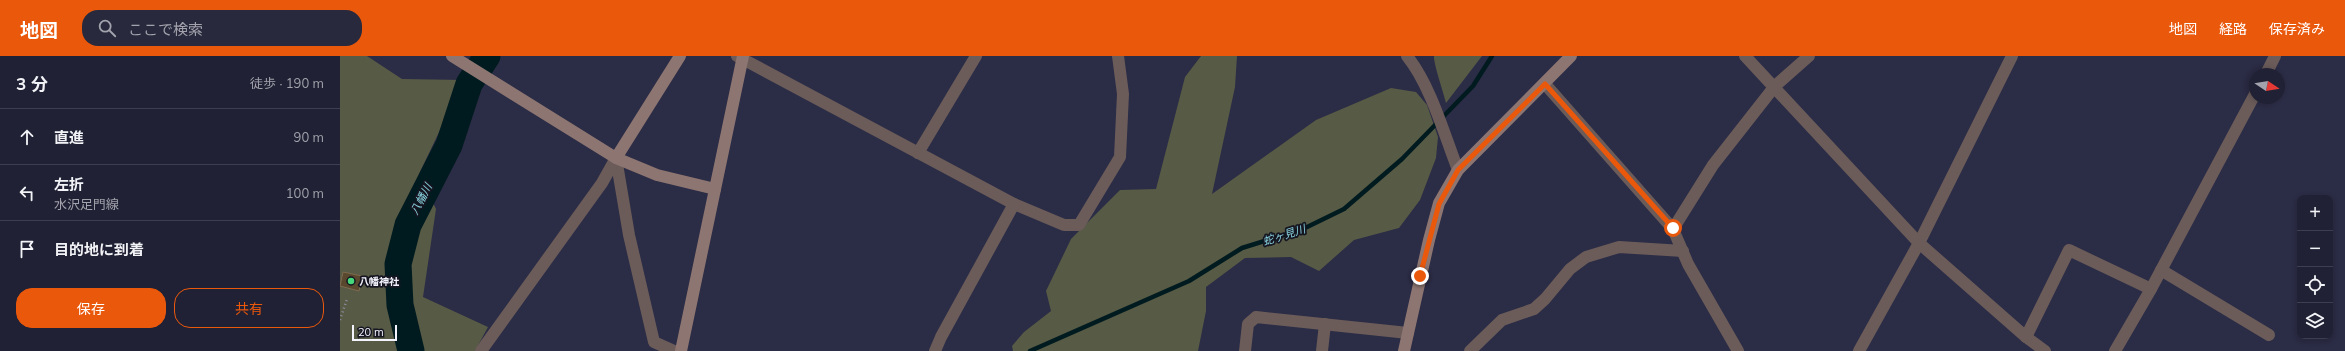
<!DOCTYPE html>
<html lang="ja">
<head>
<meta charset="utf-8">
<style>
  body { margin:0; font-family:Mulish,"Noto Sans JP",sans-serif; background:#28293c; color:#f1f3f6 }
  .controls { position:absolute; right:12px; bottom:12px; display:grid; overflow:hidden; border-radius:8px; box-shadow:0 2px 6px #0003 }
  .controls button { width:36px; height:36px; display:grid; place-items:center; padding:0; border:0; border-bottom:1px solid #3d3e4f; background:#202134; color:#f1f3f6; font:20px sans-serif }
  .compass { position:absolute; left:1909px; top:12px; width:36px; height:36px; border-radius:50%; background:#202134; box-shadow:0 2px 6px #0003; rotate:102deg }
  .scale { position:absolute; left:12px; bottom:10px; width:45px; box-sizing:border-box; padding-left:4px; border:2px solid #f3f4fe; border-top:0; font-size:11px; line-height:14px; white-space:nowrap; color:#f3f4fe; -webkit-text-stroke:3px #151621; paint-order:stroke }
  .stop { position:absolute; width:12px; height:12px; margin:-9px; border:3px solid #ea580c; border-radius:50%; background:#fff }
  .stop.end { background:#ea580c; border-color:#fff; box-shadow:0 1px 4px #0008 }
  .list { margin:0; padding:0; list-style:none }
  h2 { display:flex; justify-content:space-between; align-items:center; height:52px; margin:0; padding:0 16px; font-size:17px }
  h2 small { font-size:13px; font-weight:400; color:#a2a3ac }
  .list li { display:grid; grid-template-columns:26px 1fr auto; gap:12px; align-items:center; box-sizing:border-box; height:56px; padding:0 16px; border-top:1px solid #3d3e4f }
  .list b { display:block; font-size:15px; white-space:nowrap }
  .list p { margin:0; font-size:13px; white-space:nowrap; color:#a2a3ac }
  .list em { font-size:13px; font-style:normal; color:#a2a3ac }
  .actions { display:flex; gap:8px; padding:12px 16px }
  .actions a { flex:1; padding:9px 0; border:1px solid #ea580c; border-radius:16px; text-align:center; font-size:14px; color:#ea580c }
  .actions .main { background:#ea580c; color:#fff }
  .icon { flex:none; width:22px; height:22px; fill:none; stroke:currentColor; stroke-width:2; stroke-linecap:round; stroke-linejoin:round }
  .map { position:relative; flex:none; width:2005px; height:295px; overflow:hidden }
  header { display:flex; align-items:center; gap:24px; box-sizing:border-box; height:56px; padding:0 20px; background:#ea580c; color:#fff }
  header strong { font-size:19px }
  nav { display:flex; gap:22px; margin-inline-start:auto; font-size:14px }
  .search { width:280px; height:36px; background:#28293c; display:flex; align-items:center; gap:10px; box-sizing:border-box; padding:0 14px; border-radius:16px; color:#a2a3ac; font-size:15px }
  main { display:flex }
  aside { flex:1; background:#202134 }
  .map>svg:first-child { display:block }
  .green { fill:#575a45 }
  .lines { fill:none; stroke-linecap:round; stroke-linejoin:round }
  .stream { stroke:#001b1f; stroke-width:4.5 }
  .river { stroke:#001b1f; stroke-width:27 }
  .building { fill:#59472e; stroke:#7e6b50 }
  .path { stroke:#8d8ea0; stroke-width:2.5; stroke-dasharray:1 3; stroke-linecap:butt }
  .street { stroke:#6b5c5a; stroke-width:12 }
  .secondary { stroke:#8d7571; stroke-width:12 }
  .route { stroke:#ea580c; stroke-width:5 }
  .poi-dot { fill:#46d77a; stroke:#151621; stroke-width:1.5 }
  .labels { text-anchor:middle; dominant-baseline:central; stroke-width:3.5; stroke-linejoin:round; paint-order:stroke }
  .poi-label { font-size:10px; font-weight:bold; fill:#f3f4fe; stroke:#151621; text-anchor:start }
  .water-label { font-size:11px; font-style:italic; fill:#88d2de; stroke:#151621 }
</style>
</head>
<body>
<header>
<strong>地図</strong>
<div class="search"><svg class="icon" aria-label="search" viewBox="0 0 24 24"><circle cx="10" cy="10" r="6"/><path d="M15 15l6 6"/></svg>ここで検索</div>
<nav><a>地図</a><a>経路</a><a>保存済み</a></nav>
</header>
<main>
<aside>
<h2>3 分<small>徒歩 · 190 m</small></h2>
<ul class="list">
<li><svg class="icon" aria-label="ahead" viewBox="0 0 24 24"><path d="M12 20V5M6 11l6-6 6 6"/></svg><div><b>直進</b></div><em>90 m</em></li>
<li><svg class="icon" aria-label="left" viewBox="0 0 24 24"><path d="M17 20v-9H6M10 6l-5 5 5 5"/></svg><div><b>左折</b><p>水沢足門線</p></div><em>100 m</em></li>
<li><svg class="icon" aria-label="arrive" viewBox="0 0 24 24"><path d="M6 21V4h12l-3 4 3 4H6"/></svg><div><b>目的地に到着</b></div></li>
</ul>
<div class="actions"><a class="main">保存</a><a>共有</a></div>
</aside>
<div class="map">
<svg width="2005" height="295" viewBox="0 0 2005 295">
  <rect width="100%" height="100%" fill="#2b2c45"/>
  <g class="green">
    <path d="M0 0H27L62 23 124 24 79 118 96 153 83 241 148 271 135 295H0Z"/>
    <path d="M861 0H897L895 31 872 138 976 64 1051 32 1076 36 1087 49 1098 81 1096 102 1080 144 1059 172 1014 184 979 215 951 201 905 202 866 231V255L858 295H673L672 290 684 276 711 255 706 235 731 183 780 134 816 133 845 21Z"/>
    <path d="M1094 0H1142L1106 47C1104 38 1093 6 1094 0Z"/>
  </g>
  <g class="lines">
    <path class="stream" d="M690 295 849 225 902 192 963 173 1004 153 1062 103 1133 30 1152 0"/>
    <path class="river" d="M71 295 60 249 58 208 68 169 109 89 129 28 147 0"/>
  </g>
  <path class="building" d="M3 216 22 220 19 235 0 230Z"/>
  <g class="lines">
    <path class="path" d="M0 264 7 243"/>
    <g class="street">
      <path d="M397 0 674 148 724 169H739L780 101 783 38 778 0"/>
      <path d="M1067 0C1091 30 1104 78 1118 114"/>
      <path d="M1405 0 1579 187 1686 281 1705 295"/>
      <path d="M1926 18 1935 0"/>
      <path d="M1205 28 1333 173 1348 208 1398 295"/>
      <path d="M578 97 636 0"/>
      <path d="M276 102 289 179 314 286 334 295"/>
      <path d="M1333 173 1373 109 1435 30 1469 0"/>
      <path d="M1821 214 1929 279"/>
      <path d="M1686 281 1729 194 1811 233"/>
      <path d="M141 295 262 127 276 102"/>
      <path d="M595 295 601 281 674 148"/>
      <path d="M905 295 908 268 916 261 1068 277"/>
      <path d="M982 295 985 268"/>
      <path d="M1130 295 1162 264 1194 253 1205 243 1230 213 1246 201 1279 191 1343 195"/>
      <path d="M1519 295 1579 187 1672 0"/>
      <path d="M1775 295 1811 233 1915 38"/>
    </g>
    <g class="secondary">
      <path d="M112 0 276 102 317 119 375 133"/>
      <path d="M276 102 340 0"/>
      <path d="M341 295 403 0"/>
      <path d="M1064 295 1089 184 1099 147 1118 114 1231 0"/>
    </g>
  </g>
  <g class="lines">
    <path class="route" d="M1080 220 1099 148 1118 114 1205 28 1333 172"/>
  </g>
  <circle class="poi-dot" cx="11" cy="225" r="4"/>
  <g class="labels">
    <g class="poi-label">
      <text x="19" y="225">八幡神社</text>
    </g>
    <g class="water-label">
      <text transform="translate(81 143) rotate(-62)">八幡川</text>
      <text transform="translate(944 179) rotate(-18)">蛇ヶ見川</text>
    </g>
  </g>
</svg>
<div class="controls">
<button>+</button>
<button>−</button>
<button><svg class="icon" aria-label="locate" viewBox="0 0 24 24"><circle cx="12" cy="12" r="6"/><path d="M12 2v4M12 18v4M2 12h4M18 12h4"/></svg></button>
<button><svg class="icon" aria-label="layers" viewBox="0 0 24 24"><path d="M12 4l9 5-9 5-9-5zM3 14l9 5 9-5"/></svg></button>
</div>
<svg class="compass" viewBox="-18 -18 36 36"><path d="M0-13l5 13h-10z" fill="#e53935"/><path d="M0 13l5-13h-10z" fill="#a2a3ac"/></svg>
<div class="scale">20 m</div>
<div class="stop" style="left:1333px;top:172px"></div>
<div class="stop end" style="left:1080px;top:220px"></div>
</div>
</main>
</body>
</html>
